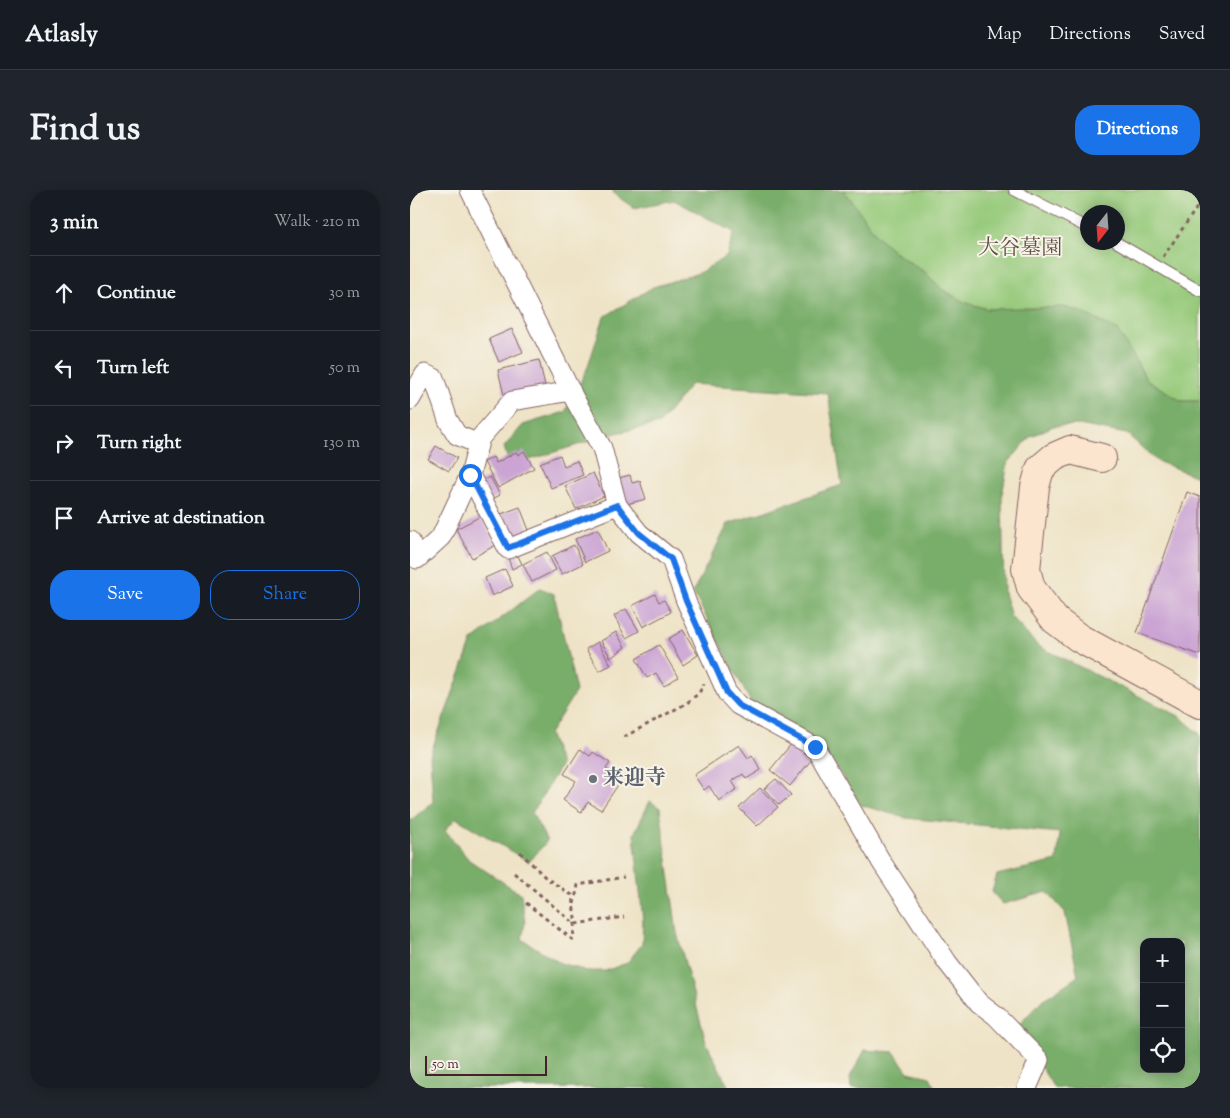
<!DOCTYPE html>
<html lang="en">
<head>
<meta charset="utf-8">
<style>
  body { margin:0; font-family:"Sorts Mill Goudy","Noto Serif JP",serif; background:#20242c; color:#f1f3f6 }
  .controls { position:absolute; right:15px; bottom:15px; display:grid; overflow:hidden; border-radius:10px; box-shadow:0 2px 12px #0003 }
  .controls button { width:45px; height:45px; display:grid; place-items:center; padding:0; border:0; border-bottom:1px solid #363941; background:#171b24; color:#f1f3f6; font:25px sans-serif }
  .compass { position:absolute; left:670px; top:15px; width:45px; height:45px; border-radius:50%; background:#171b24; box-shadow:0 2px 12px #0003; rotate:197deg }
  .scale { position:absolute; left:15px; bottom:12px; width:122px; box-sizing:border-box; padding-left:5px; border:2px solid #4a1f2b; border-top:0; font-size:14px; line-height:18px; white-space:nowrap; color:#4a1f2b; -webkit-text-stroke:4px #f7f3e8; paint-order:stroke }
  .stop { position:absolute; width:15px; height:15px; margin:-11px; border:4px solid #1a73e8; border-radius:50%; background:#fff }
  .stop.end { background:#1a73e8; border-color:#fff; box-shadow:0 1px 5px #0008 }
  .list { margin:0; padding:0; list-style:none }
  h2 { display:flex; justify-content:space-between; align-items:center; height:65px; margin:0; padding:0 20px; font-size:21px }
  h2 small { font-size:16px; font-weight:400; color:#9ea1a6 }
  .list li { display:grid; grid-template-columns:32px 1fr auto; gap:15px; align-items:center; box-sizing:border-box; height:75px; padding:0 20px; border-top:1px solid #363941 }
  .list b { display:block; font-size:19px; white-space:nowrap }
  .list em { font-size:16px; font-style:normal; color:#9ea1a6 }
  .actions { display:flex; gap:10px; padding:15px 20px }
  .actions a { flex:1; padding:11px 0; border:1px solid #1a73e8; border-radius:20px; text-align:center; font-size:18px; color:#1a73e8 }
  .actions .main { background:#1a73e8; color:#fff }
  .icon { flex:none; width:28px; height:28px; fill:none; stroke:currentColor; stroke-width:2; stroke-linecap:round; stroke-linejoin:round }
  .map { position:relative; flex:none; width:790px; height:898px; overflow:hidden; border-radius:20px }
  header { display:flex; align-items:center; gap:30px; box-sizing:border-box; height:70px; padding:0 25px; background:#171b24; border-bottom:1px solid #363941 }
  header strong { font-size:24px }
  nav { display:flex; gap:28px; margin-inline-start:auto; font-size:18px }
  .intro { display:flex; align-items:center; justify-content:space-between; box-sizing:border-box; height:120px; padding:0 30px }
  h1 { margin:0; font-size:35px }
  .button { padding:12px 22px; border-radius:20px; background:#1a73e8; color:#fff; font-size:18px; font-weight:700 }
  main { display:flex; gap:30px; padding:0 30px }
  aside { flex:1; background:#171b24; border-radius:20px; box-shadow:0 2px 12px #0003 }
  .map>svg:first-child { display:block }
  .green { fill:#97ca7b; stroke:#707453; fill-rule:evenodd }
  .forest { fill:#79ae6b; stroke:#62664b; fill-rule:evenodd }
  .building { fill:#cba4d4 }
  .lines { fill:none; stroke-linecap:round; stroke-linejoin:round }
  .lane-casing { stroke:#836461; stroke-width:12 }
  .street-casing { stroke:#836461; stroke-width:21 }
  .secondary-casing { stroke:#836461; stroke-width:30 }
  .path { stroke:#836461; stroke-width:3; stroke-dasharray:4 4; stroke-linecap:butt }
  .lane { stroke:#fff; stroke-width:10 }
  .street { stroke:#fff; stroke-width:19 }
  .secondary { stroke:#fce5cf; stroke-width:28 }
  .route { stroke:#1a73e8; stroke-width:6 }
  .worship-dot { fill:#6b7280; stroke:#f7f3e8; stroke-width:2 }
  .labels { text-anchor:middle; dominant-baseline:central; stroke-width:4; stroke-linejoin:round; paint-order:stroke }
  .park-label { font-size:21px; fill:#615243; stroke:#f7f3e8 }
  .worship-label { font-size:21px; font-weight:bold; fill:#5b616d; stroke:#f7f3e8; text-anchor:start }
</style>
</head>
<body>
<header>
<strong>Atlasly</strong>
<nav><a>Map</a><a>Directions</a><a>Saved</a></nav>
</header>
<div class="intro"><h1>Find us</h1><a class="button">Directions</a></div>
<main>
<aside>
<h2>3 min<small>Walk · 210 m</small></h2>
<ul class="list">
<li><svg class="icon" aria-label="ahead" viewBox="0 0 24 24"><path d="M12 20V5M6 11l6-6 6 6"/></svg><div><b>Continue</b></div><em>30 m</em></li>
<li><svg class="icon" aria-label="left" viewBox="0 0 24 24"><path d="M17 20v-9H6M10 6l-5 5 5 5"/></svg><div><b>Turn left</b></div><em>50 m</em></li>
<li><svg class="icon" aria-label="right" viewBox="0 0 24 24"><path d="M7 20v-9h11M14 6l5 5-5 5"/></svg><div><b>Turn right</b></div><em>130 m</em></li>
<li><svg class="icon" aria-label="arrive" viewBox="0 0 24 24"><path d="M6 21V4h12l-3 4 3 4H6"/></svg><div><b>Arrive at destination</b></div></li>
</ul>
<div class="actions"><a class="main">Save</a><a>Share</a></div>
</aside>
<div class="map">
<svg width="790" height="898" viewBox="0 0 790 898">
  <rect width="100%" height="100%" fill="#f7f3e8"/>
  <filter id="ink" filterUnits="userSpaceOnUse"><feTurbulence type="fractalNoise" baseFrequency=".02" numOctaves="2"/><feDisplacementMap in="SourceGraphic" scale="10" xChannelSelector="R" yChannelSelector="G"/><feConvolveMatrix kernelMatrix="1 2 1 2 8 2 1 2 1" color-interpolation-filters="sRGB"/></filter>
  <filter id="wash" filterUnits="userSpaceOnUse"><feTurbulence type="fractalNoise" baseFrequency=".0096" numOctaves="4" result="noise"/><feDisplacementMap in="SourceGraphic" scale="20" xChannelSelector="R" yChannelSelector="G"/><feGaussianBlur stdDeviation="1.12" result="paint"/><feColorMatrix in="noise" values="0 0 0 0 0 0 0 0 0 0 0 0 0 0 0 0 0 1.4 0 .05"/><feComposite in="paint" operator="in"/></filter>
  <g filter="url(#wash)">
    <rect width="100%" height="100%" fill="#eee3c6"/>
    <path class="green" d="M434 0H790V211H771L736 189 721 162 615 119H577L554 112 533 100 516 83 488 65 467 46ZM678 22H708V52H678Z"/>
    <g class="forest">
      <path d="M203 0H434L467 46 488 65 516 83 533 100 554 112 577 119 654 117 671 122 707 140 721 162 736 189 771 211H790V288L747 271 717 244 669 235 643 236 620 247 598 273 592 305 594 403 601 427 628 456 769 526 790 544V898H644L633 880 611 859 610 834 631 811 668 786 655 722 637 702 593 714 582 702 587 685 647 671 650 643 496 628 451 615 426 577 348 526 283 402 318 334 432 295 418 203 281 194 249 234 206 243 100 276 94 257 113 235 155 222 177 179 194 127 243 97 289 83 317 66 324 42 264 10 224 18 204 4ZM734 752H771V879H734Z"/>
      <path d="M130 398 144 404 166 501 139 544 151 575 122 623 137 651 119 672 46 628 35 640 59 670 111 704 115 733 112 749 150 773 177 781H195L217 773 232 754 233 731 224 644 240 611 250 618 267 743 296 852 319 898H0V631L23 612 20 565 62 451Z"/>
      <path d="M455 860 484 862 498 882 520 887 526 898H441L440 887Z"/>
    </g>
    <g id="blocks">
      <g class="building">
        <path d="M102 139 113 162 89 172 79 149Z"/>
        <path d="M129 170 136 200 95 209 88 180Z"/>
        <path d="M26 256 47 268 39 281 18 269Z"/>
        <path d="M114 261 124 278 88 298 74 272 83 267 86 273 106 262 108 265Z"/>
        <path d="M150 265 154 276 167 271 173 285 141 298 130 273Z"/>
        <path d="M183 283 194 306 166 319 155 296Z"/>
        <path d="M220 285 222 293 230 291 236 309 213 315 205 289Z"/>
        <path d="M80 287 90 305 79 311 69 292Z"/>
        <path d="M777 302 790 307V465L727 443Z"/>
        <path d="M110 317 120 343 102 350 91 324Z"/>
        <path d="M71 326 86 355 62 368 46 339Z"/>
        <path d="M188 339 198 361 175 372 165 349Z"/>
        <path d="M164 355 173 374 152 384 142 366Z"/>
        <path d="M137 362 146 380 122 392 113 374Z"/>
        <path d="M107 364 112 374 102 379 98 368Z"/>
        <path d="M95 379 103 396 82 406 75 388Z"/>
        <path d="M245 404 249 412 254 410 261 422 233 437 222 416Z"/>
        <path d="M216 419 229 441 216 448 204 426Z"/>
        <path d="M273 440 288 465 273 475 258 449Z"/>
        <path d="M206 442 215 457 201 468 191 451Z"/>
        <path d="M188 452 201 475 189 481 176 459Z"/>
        <path d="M249 455 268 487 254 496 246 483 237 488 226 469Z"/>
        <path d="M382 553 402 569 380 596 360 580Z"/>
        <path d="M329 555 338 568 342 565 351 580 336 589 333 584 322 591 327 599 309 611 299 596 294 600 284 585Z"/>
        <path d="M170 559 180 566 183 562 200 573 196 579 202 583 200 586 210 592 191 620 178 612 171 622 153 610 166 591 154 584Z"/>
        <path d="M366 589 381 605 369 615 354 599Z"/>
        <path d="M350 598 368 617 347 636 329 618Z"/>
      </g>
    </g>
  </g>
  <g filter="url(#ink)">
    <use href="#blocks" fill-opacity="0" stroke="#836461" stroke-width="1"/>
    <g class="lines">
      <g class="lane-casing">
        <g id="lane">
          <path d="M604 0 678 38"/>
          <path d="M706 52 790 101"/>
        </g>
      </g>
      <g class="street-casing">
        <g id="street">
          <path d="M60 0 165 210 192 258 207 315 98 359 60 285"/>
          <path d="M0 210 15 184 24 188 38 230 47 245 68 254"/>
          <path d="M207 315 229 343 261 369 276 411 317 503 328 515 405 557 472 673 537 772 569 813 586 826 629 870 617 898"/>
          <path d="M0 351 7 369 31 347 60 285 70 248 102 211 161 201"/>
        </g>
      </g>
      <g class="secondary-casing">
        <path id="secondary" d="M692 268 660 260 644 267 630 279 625 297 616 379 621 398 645 430 669 448 790 514"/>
      </g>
      <g class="path">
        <path d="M753 67 790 13"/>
        <path d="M214 547 277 513 289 503 294 494"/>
        <path d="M110 662 136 688 162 705 165 728 163 750"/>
        <path d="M104 683 165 734 214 727"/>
        <path d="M116 713 163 750"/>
        <path d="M164 714 168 695 214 687"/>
      </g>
      <use href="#lane" class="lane"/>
      <use href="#street" class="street"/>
      <use href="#secondary" class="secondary"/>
    </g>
  </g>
  <g class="lines" filter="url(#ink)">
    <path class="route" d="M60 285 98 358 207 315 229 343 261 369 276 411 317 503 328 515 405 557"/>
  </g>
  <circle class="worship-dot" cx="183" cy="589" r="5"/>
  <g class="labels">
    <g class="park-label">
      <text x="610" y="59">大谷墓園</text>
    </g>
    <g class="worship-label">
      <text x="193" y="589">来迎寺</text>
    </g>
  </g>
</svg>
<div class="controls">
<button>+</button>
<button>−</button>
<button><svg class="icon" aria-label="locate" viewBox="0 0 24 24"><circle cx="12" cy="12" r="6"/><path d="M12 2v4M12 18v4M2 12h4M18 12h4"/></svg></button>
</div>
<svg class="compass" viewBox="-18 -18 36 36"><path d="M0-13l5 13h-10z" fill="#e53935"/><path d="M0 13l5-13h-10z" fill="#9ea1a6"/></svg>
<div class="scale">50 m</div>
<div class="stop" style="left:60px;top:285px"></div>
<div class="stop end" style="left:405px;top:557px"></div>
</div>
</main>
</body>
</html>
